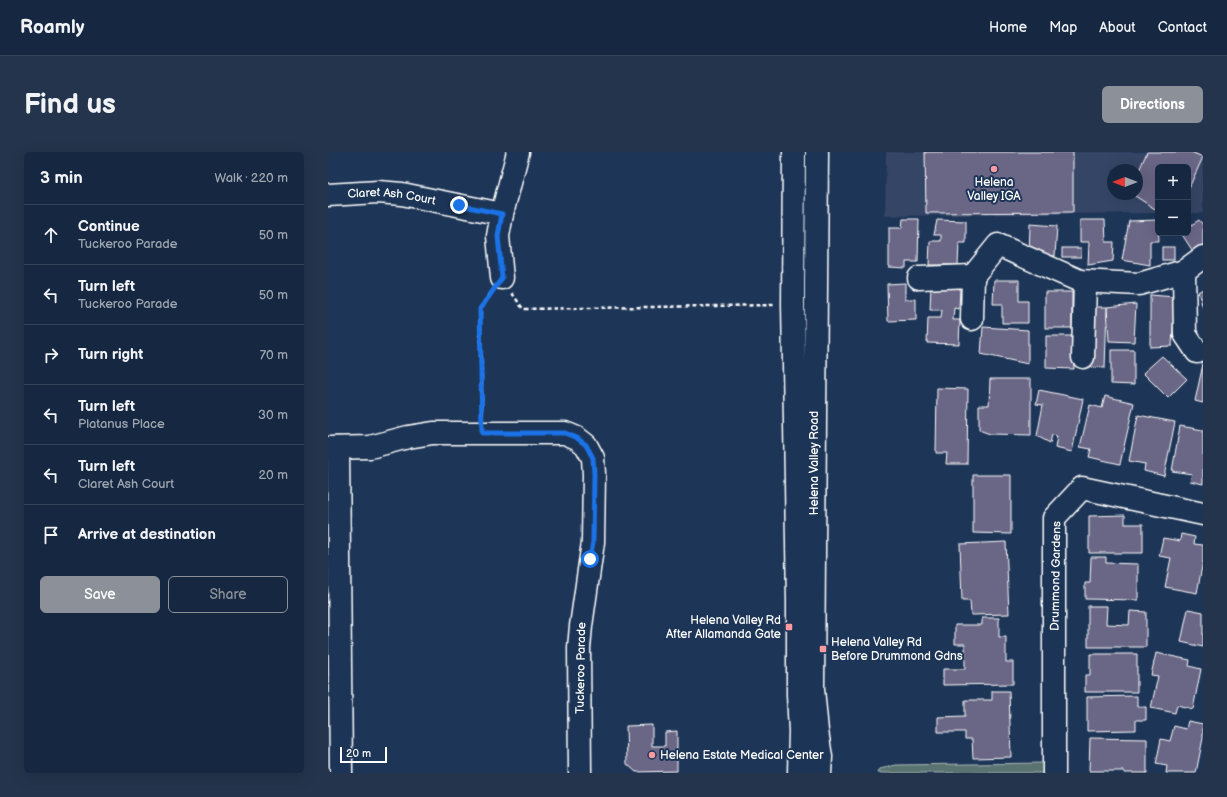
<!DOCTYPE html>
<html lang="en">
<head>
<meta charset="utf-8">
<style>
  body { margin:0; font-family:"Balsamiq Sans",sans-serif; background:#23344c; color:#f1f3f6 }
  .controls { position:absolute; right:12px; top:12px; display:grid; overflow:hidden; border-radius:6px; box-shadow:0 4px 16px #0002 }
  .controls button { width:36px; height:36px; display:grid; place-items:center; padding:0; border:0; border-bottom:1px solid #35445a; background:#162841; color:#f1f3f6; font:20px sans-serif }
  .compass { position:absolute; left:779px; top:12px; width:36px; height:36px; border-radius:50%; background:#162841; box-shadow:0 4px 16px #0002; rotate:270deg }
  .scale { position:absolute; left:12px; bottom:10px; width:47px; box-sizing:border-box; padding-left:4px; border:2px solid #fff; border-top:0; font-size:11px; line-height:14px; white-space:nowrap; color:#fff; -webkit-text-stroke:3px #1d3557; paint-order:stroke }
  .stop { position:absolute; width:12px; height:12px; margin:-9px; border:3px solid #1a73e8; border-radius:50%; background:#fff }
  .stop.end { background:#1a73e8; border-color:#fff; box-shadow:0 1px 4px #0008 }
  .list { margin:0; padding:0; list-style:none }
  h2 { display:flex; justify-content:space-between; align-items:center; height:52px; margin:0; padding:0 16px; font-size:17px }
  h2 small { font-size:13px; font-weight:400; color:#9ea6b1 }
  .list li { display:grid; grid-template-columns:26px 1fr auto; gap:12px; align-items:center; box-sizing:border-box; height:60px; padding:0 16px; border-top:1px solid #35445a }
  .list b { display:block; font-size:15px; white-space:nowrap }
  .list p { margin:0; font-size:13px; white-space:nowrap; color:#9ea6b1 }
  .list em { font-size:13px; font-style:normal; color:#9ea6b1 }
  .actions { display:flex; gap:8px; padding:12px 16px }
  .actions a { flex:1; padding:9px 0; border:1px solid #8c9099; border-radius:6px; text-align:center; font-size:14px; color:#8c9099 }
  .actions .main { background:#8c9099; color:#fff }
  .icon { flex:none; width:22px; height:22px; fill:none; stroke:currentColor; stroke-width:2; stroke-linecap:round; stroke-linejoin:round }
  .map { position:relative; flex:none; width:875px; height:621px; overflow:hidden; border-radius:6px }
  header { display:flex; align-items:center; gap:24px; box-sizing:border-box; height:56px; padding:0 20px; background:#162841; border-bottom:1px solid #35445a }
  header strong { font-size:19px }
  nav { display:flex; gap:22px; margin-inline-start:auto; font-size:14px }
  .intro { display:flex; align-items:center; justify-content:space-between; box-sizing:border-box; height:96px; padding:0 24px }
  h1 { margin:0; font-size:28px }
  .button { padding:10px 18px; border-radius:6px; background:#8c9099; color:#fff; font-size:14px; font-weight:700 }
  main { display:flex; gap:24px; padding:0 24px }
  aside { flex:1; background:#162841; border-radius:6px; box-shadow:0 4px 16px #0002 }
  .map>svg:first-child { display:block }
  .built { fill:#344465; fill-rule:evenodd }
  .green { fill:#5a7370; stroke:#acb9b8 }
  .building { fill:#6a6686; stroke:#fff }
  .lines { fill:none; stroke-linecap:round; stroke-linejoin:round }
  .minor-casing { stroke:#fff; stroke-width:25 }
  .path { stroke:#fff; stroke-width:2.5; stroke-dasharray:4 3; stroke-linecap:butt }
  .minor { stroke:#1d3557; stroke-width:22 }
  .route { stroke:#1a73e8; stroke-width:5 }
  .poi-dot { fill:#ff9aa2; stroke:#1d3557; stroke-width:1.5 }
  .labels { text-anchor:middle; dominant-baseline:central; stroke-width:4; stroke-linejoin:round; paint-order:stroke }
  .poi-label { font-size:12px; fill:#fff; stroke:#1d3557; text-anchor:start }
  .street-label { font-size:12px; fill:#fff; stroke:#1d3557 }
</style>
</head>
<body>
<header>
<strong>Roamly</strong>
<nav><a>Home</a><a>Map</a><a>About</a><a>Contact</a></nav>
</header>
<div class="intro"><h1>Find us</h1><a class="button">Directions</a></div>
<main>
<aside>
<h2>3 min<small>Walk · 220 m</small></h2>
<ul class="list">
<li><svg class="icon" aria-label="ahead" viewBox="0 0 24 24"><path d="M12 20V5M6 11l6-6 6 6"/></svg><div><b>Continue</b><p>Tuckeroo Parade</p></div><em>50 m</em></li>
<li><svg class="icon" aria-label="left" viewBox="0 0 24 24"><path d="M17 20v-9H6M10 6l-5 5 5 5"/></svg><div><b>Turn left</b><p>Tuckeroo Parade</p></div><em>50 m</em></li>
<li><svg class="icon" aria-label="right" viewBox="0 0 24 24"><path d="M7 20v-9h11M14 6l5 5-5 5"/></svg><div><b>Turn right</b></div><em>70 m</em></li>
<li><svg class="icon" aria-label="left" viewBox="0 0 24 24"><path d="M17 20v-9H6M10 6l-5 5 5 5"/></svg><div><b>Turn left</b><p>Platanus Place</p></div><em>30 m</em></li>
<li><svg class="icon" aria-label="left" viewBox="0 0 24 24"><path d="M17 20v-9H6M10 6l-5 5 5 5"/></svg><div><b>Turn left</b><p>Claret Ash Court</p></div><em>20 m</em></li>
<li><svg class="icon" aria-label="arrive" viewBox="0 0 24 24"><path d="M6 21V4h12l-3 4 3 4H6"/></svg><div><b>Arrive at destination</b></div></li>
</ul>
<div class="actions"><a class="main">Save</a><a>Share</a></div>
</aside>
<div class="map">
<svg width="875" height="621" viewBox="0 0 875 621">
  <rect width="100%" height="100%" fill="#1d3557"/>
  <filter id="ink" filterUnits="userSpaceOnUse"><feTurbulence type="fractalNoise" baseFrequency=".025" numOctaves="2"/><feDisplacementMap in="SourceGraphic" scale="8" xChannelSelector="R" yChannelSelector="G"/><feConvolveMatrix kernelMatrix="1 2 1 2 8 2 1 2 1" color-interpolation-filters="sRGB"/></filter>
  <g filter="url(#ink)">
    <path class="built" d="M558 0H875V61H860V15H830V61L557 64ZM785 18H809V42H785Z"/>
    <path class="green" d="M717 611V621H550L552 617 568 613Z"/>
    <g class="building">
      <path d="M597 0H745V60L598 61Z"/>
      <path d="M819 0H863L875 5 860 38V15H830V59L804 42H809V23Z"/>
      <path d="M575 67H591L590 110H578V116L561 115V76H574Z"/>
      <path d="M609 68 638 69V91H631L630 113H601L602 89H613V83H606Z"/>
      <path d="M752 68H777L778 90H786L785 109 760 113 761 90H752Z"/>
      <path d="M830 68 831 89H822V113L794 108 801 69Z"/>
      <path d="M871 68 875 73V95L866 101 853 81H860V75Z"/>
      <path d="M702 72 729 74 727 104 701 103Z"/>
      <rect x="834" y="95" width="12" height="13"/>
      <rect x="734" y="96" width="19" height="9"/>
      <path d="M666 128H691V149H700V171H674V152H665Z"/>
      <path d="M577 131V147H588V168L560 169 559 132Z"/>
      <path d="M603 134 632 135 631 157 626 156 625 168H632L631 192 599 191 600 166H613L614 158H602Z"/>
      <path d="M875 137V156L870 140Z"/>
      <rect x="717" y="140" width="27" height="36"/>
      <path d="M822 143 847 145 844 194 822 195Z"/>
      <path d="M808 152 806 190 781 189 779 155Z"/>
      <path d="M765 155H779L777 216 763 215Z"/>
      <path d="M655 175 700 178V212L653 202Z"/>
      <path d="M718 184H746V217L718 216Z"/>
      <path d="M783 198H806V233L783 232Z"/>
      <path d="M834 204 859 227 840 246 815 221Z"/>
      <path d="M875 212V251L867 249Z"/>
      <path d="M662 227H703V283L662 282 651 278V253H661Z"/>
      <path d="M609 236 640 237 639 312H618L619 301H608Z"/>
      <path d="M711 238 755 247 744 300 727 296 729 284 724 283 722 291 709 284 715 253 708 252Z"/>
      <path d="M777 244 806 251 792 312 761 305 763 297 752 295 762 253 774 256Z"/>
      <path d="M810 263 847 270 836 324 816 319 817 312 801 309Z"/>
      <path d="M852 274 875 278V332L862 329 864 322 844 319Z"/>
      <path d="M645 323H683V382L645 381Z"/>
      <path d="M797 363V372H815V401H761V364Z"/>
      <path d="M853 382 867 385 866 392 875 393V409L869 441 837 435 843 406 831 404 835 386 852 389Z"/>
      <path d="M678 390 681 462 643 463 642 449H634L632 392Z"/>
      <path d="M763 405H778V411L810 412V448L757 447V431H762Z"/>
      <path d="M760 454H779L778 472 801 473 802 459 818 460V495H760Z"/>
      <path d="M860 457 875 460V495L853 490Z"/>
      <path d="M654 466H671V485H678V510H685V532L615 533V517H637V492H627V473H654Z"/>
      <path d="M828 501 862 508 861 514 873 517 865 557 849 553 847 561 823 556 830 524 823 523Z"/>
      <path d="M762 502H809V540H757V523H762Z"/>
      <path d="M664 539H681L683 605 645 606 644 587H637V580H610V565L637 564V548H664Z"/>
      <path d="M809 544V555H818V568H808V578L759 579V545Z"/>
      <path d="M860 569 875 572V586L868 621H838L839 614 828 612 833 587 842 589 846 574 858 577Z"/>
      <path d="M324 573V594H337V580L349 579V619L308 620 299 612 298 574Z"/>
      <path d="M762 586 819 587V621H796V619H761Z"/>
    </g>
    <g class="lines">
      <g class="minor-casing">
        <g id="minor">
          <path d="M466 0 465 152 470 450V543L472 579 471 621"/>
          <path d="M489 0 485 537 489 579 493 605 492 621"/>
          <path id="s1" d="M0 43 50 40 74 42 174 62"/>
          <path d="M856 119 857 182 869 200"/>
          <path d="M645 124 670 93 752 129 811 132 856 119 875 105"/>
          <path d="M174 126 170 84 174 62 190 0"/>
          <path d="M591 126 645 124 644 167"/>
          <path d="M755 205 757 130"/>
          <path d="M0 296 42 295 80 285 105 281H237L249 286 258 293 265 306 266 322 265 390 253 474 251 496 252 621"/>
          <path d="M10 296 13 621"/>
          <path d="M726 621V366L754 336 875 362"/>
        </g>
      </g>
      <g class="path">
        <path d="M184 141 195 157 447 153"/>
        <path d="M154 262 152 157 163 141"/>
      </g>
      <use href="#minor" class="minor"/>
    </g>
  </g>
  <g class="lines" filter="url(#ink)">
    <path class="route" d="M131 53 174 62 170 84 174 126 152 157 154 281H237L249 286 258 293 265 306 266 322 265 390 262 407"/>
  </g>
  <g class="poi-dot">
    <circle cx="666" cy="17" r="4"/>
    <rect x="457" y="471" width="8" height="8" rx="2"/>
    <rect x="491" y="493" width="8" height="8" rx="2"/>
    <circle cx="324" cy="603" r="4"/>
  </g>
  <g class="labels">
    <g class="poi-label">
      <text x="666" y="30" text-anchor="middle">Helena<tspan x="666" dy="14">Valley IGA</tspan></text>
      <text x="453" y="468" text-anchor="end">Helena Valley Rd<tspan x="453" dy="14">After Allamanda Gate</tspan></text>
      <text x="503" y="490">Helena Valley Rd<tspan x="503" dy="14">Before Drummond Gdns</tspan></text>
      <text x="332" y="603">Helena Estate Medical Center</text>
    </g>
    <g class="street-label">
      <text stroke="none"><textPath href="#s1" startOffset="64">Claret Ash Court</textPath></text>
      <text transform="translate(486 311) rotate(-90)">Helena Valley Road</text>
      <text transform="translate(728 424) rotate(-89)">Drummond Gardens</text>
      <text transform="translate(253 516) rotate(-89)">Tuckeroo Parade</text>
    </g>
  </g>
</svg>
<div class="controls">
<button>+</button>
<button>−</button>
</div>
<svg class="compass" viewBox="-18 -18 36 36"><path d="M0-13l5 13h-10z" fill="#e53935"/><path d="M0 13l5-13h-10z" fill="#9ea6b1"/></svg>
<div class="scale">20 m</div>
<div class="stop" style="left:262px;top:407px"></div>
<div class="stop end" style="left:131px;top:53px"></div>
</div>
</main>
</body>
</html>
